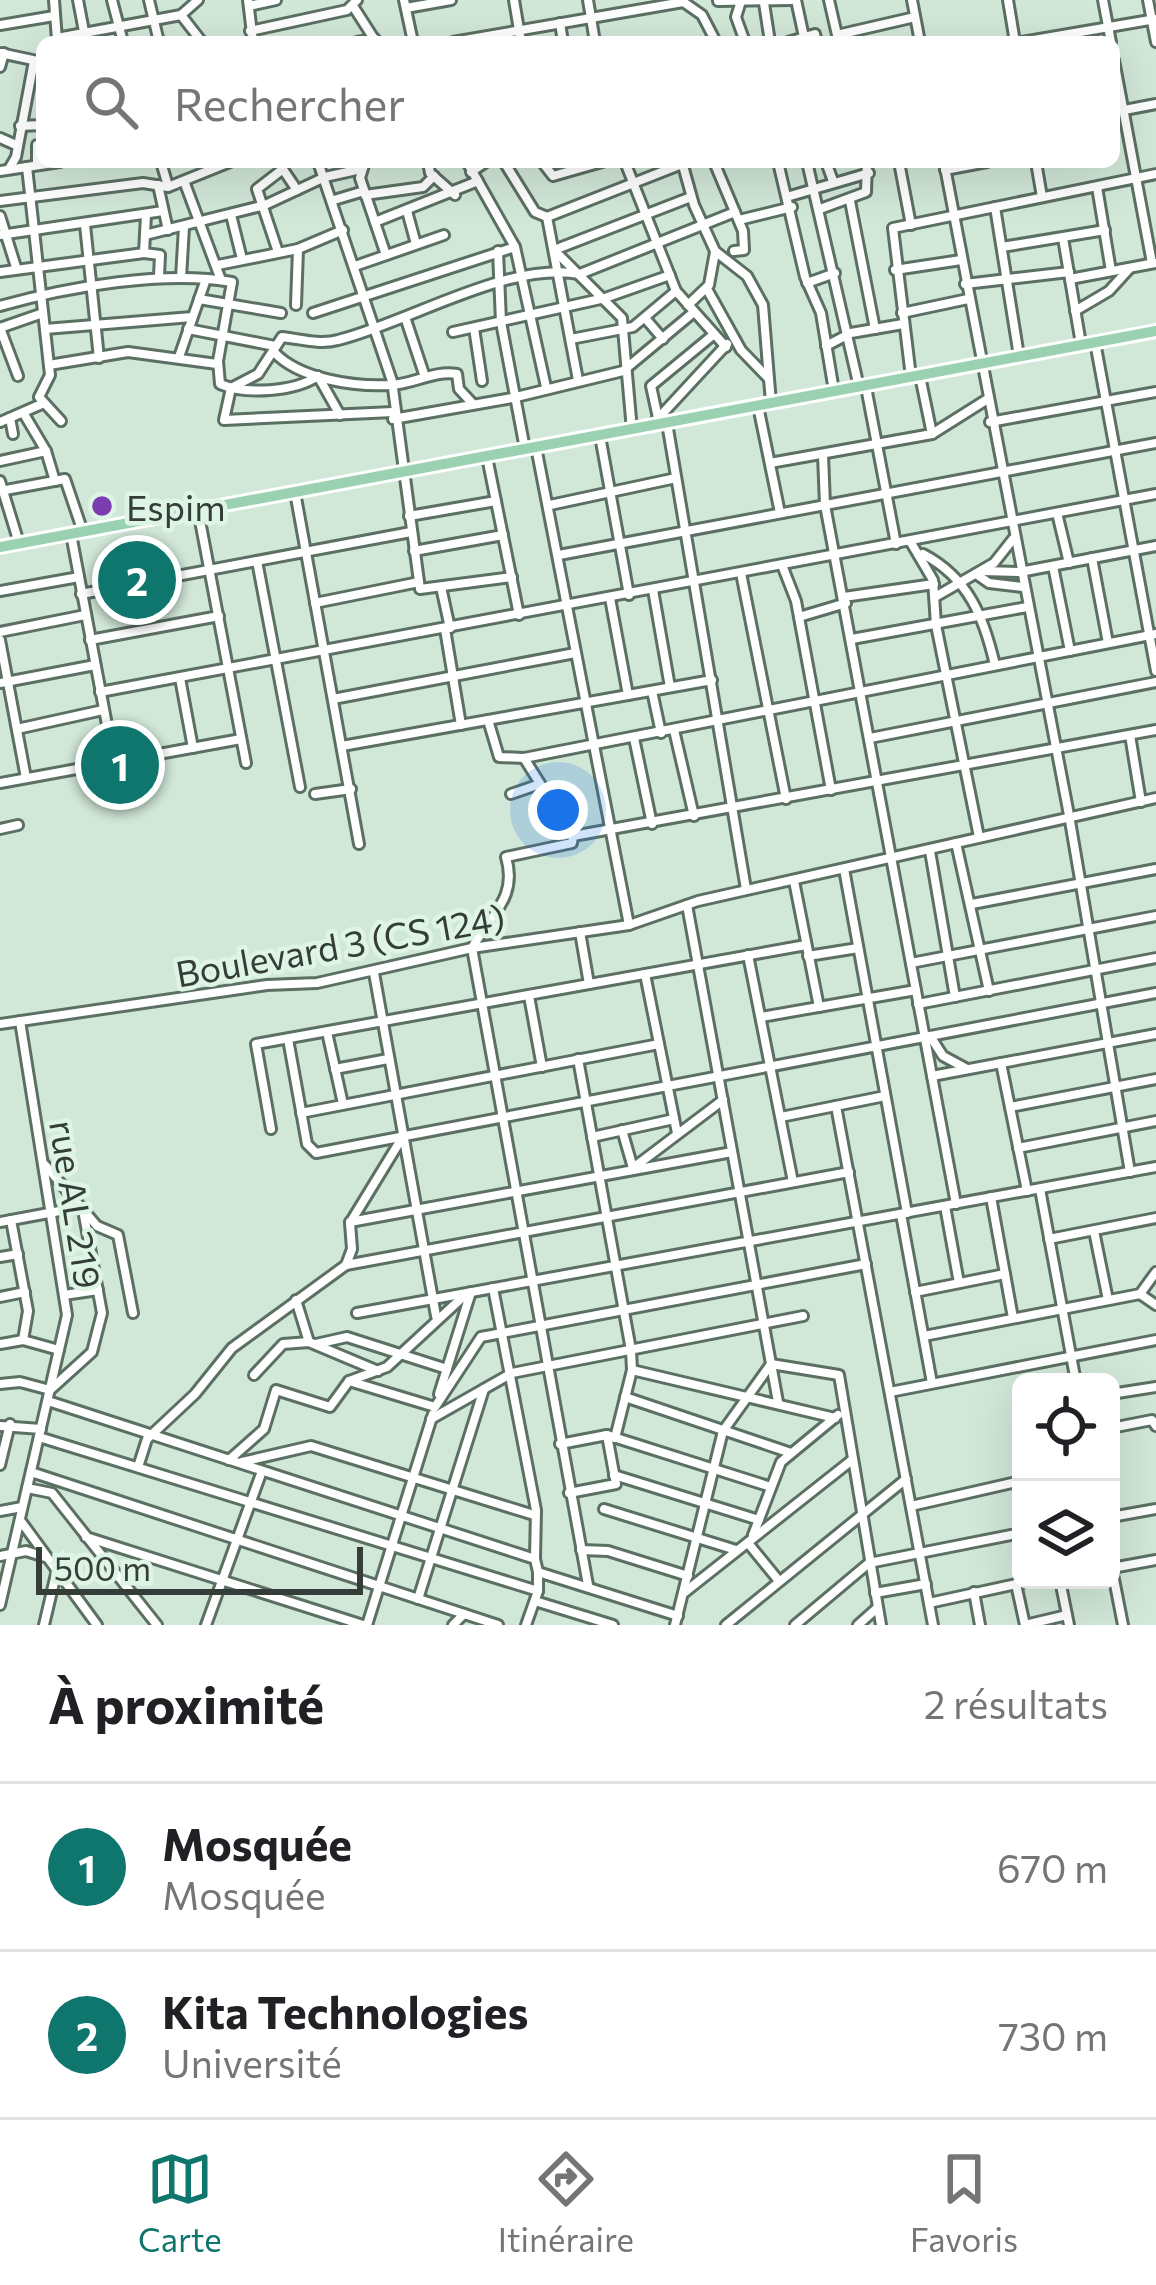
<!DOCTYPE html>
<html lang="fr">
<head>
<meta charset="utf-8">
<style>
  body { margin:0; font-family:Commissioner,sans-serif; background:#f6f6f6; color:#202124 }
  .controls { position:absolute; right:36px; bottom:36px; display:grid; overflow:hidden; border-radius:18px; box-shadow:0 12px 48px #0002 }
  .controls button { width:108px; height:108px; display:grid; place-items:center; padding:0; border:0; border-bottom:3px solid #e0e0e0; background:#fff; color:#202124; font:60px sans-serif }
  .scale { position:absolute; left:36px; bottom:30px; width:327px; box-sizing:border-box; padding-left:12px; border:6px solid #343d37; border-top:0; font-size:33px; line-height:42px; white-space:nowrap; color:#343d37; -webkit-text-stroke:9px #def5e5; paint-order:stroke }
  .you { position:absolute; left:558px; top:810px; width:42px; height:42px; margin:-30px; border:9px solid #fff; border-radius:50%; background:#1a73e8; box-shadow:0 0 0 18px #1a73e833 }
  .badge { display:grid; place-items:center; width:78px; height:78px; border-radius:50%; background:#0f766e; color:#fff; font-size:39px; font-weight:700 }
  .pin { position:absolute; translate:-50% -50%; border:6px solid #fff; box-shadow:0 3px 12px #0006 }
  .list { margin:0; padding:0; list-style:none }
  h2 { display:flex; justify-content:space-between; align-items:center; height:156px; margin:0; padding:0 48px; font-size:51px }
  h2 small { font-size:39px; font-weight:400; color:#757577 }
  .list li { display:grid; grid-template-columns:78px 1fr auto; gap:36px; align-items:center; box-sizing:border-box; height:168px; padding:0 48px; border-top:3px solid #e0e0e0 }
  .list b { display:block; font-size:45px; white-space:nowrap }
  .list p { margin:0; font-size:39px; white-space:nowrap; color:#757577 }
  .list em { font-size:39px; font-style:normal; color:#757577 }
  .icon { flex:none; width:66px; height:66px; fill:none; stroke:currentColor; stroke-width:2; stroke-linecap:round; stroke-linejoin:round }
  .map { position:relative; flex:none; width:1156px; height:1625px; overflow:hidden }
  .search { position:absolute; background:#fff; box-shadow:0 12px 48px #0002; left:36px; right:36px; top:36px; height:132px; display:flex; align-items:center; gap:30px; box-sizing:border-box; padding:0 42px; border-radius:18px; color:#757577; font-size:45px }
  .sheet { height:492px; background:#fff }
  nav { display:flex; justify-content:space-around; align-items:center; box-sizing:border-box; height:168px; border-top:3px solid #e0e0e0; background:#fff; font-size:33px; color:#757577 }
  nav a { display:grid; justify-items:center; gap:6px }
  nav .on { color:#0f766e }
  .map>svg:first-child { display:block }
  .lines { fill:none; stroke-linecap:round; stroke-linejoin:round }
  .minor-casing { stroke:#5b6f62; stroke-width:14 }
  .major-casing { stroke:#fff; stroke-width:16 }
  .minor { stroke:#fff; stroke-width:8 }
  .major { stroke:#99d1b1; stroke-width:10 }
  .poi-dot { fill:#7c3db1; stroke:#def5e5; stroke-width:4.5 }
  .labels { text-anchor:middle; dominant-baseline:central; stroke-width:9; stroke-linejoin:round; paint-order:stroke }
  .poi-label { font-size:36px; fill:#343d37; stroke:#def5e5; text-anchor:start }
  .street-label { font-size:36px; fill:#343d37; stroke:#def5e5 }
</style>
</head>
<body>
<div class="map">
<svg width="1156" height="1625" viewBox="0 0 1156 1625">
  <rect width="100%" height="100%" fill="#d1e7d8"/>
  <g class="lines">
    <g class="minor-casing">
      <g id="minor">
        <path d="M54 0 57 40"/>
        <path d="M78 0 86 42"/>
        <path d="M112 0 123 42"/>
        <path d="M149 0 159 42"/>
        <path d="M248 0 253 42"/>
        <path d="M404 0 413 42"/>
        <path d="M514 0 521 42"/>
        <path d="M588 0 595 42"/>
        <path d="M796 0 804 37"/>
        <path d="M829 0 837 35 915 17"/>
        <path d="M912 0 920 42"/>
        <path d="M1008 0 1015 42"/>
        <path d="M1103 0 1111 42"/>
        <path d="M1148 0 1156 42"/>
        <path d="M682 1 702 15 716 42"/>
        <path d="M718 1 791 0"/>
        <path d="M741 1 736 17 745 42"/>
        <path d="M764 3 770 42"/>
        <path d="M249 6 276 0"/>
        <path d="M353 6 376 42"/>
        <path d="M406 8 451 0"/>
        <path d="M181 15 202 42"/>
        <path d="M560 23 563 42"/>
        <path d="M0 25 54 16"/>
        <path d="M250 31 347 10 357 0"/>
        <path d="M57 38 181 15 198 0"/>
        <path d="M357 42 375 39"/>
        <path d="M453 42 683 2"/>
        <path d="M788 42 815 34 817 42"/>
        <path d="M1022 42 1156 19"/>
        <path d="M0 53 42 62"/>
        <path d="M1114 60 1152 263"/>
        <path d="M0 67 4 53"/>
        <path d="M1114 112 1156 104"/>
        <path d="M20 126 42 125"/>
        <path d="M0 138 16 145"/>
        <path d="M37 145V165"/>
        <path d="M161 162 168 186"/>
        <path d="M278 162 297 190"/>
        <path d="M318 162 392 381 420 589 512 577"/>
        <path d="M365 162 360 178 386 255"/>
        <path d="M428 162 430 173 455 195"/>
        <path d="M467 162 515 247 546 387"/>
        <path d="M504 162 535 212 547 217 578 380"/>
        <path d="M542 162 553 176 602 162"/>
        <path d="M625 162 676 291 726 347"/>
        <path d="M682 162 694 205 715 251 747 276 763 305 769 379"/>
        <path d="M714 162 743 231 744 250 734 251"/>
        <path d="M778 162 805 277 821 313 834 391"/>
        <path d="M807 162 859 387"/>
        <path d="M826 162 833 181"/>
        <path d="M899 162 911 225"/>
        <path d="M944 162 1069 815 1130 1172"/>
        <path d="M1036 162 1042 197"/>
        <path d="M27 167 50 375 39 397 61 421"/>
        <path d="M9 169 16 157 34 61"/>
        <path d="M945 170 987 162"/>
        <path d="M0 171 60 162"/>
        <path d="M471 172 486 162"/>
        <path d="M184 181 221 280"/>
        <path d="M158 185 168 230"/>
        <path d="M1097 187 1111 271"/>
        <path d="M365 195 423 187 434 176"/>
        <path d="M790 196 869 173"/>
        <path d="M334 200 364 191"/>
        <path d="M0 201 143 183 168 187 230 162"/>
        <path d="M850 201 875 329"/>
        <path d="M995 207 1019 356"/>
        <path d="M820 209 866 192 867 162"/>
        <path d="M407 211 416 244"/>
        <path d="M146 215 144 253 160 255 159 276"/>
        <path d="M231 215 242 259"/>
        <path d="M0 216 16 267"/>
        <path d="M547 217 682 164"/>
        <path d="M739 220 792 207"/>
        <path d="M375 222 478 181"/>
        <path d="M85 225 99 358"/>
        <path d="M0 235 163 211"/>
        <path d="M145 235 265 205 325 177 361 169"/>
        <path d="M1063 238 1081 344"/>
        <path d="M1002 247 1105 230"/>
        <path d="M498 251 501 322 525 449"/>
        <path d="M278 252 257 189 283 169"/>
        <path d="M218 265 298 249 343 230"/>
        <path d="M355 266 444 235"/>
        <path d="M895 270 961 260"/>
        <path d="M0 272 144 253"/>
        <path d="M181 278 184 227"/>
        <path d="M1070 279 1155 263"/>
        <path d="M807 283 835 273"/>
        <path d="M965 284 1069 272"/>
        <path d="M707 289 741 350 769 379 771 402"/>
        <path d="M199 299 281 313"/>
        <path d="M296 305 298 249"/>
        <path d="M688 305 709 285 715 252"/>
        <path d="M0 306C67 287 165 270 232 282L218 361 220 384C246 395 294 392 318 376L340 415"/>
        <path d="M1075 311 1109 291 1129 269"/>
        <path d="M313 313 515 247"/>
        <path d="M902 313 968 299"/>
        <path d="M405 317 425 377"/>
        <path d="M645 318 663 339"/>
        <path d="M0 328 18 376"/>
        <path d="M0 328 43 313"/>
        <path d="M474 328 482 381"/>
        <path d="M45 329 192 317"/>
        <path d="M188 329 275 346"/>
        <path d="M453 332 605 298 670 275"/>
        <path d="M571 339 633 327 676 291"/>
        <path d="M1095 342 1156 671"/>
        <path d="M826 346 851 333 903 324"/>
        <path d="M274 352C299 379 354 387 391 385 414 384 434 370 457 374L459 389 473 404"/>
        <path d="M179 357 206 279"/>
        <path d="M49 365 128 352 217 364"/>
        <path d="M920 376 932 434"/>
        <path d="M911 377 893 228 1156 174"/>
        <path d="M866 387 896 544"/>
        <path d="M758 406 780 513"/>
        <path d="M393 412 224 420 231 388 258 374 282 337C299 339 321 345 338 340 410 322 507 261 580 274L735 212"/>
        <path d="M24 414 46 451 55 481"/>
        <path d="M10 418 13 434"/>
        <path d="M658 418 651 386 713 335"/>
        <path d="M393 419 512 398 623 371 694 312"/>
        <path d="M0 422 44 403"/>
        <path d="M990 422 1156 392"/>
        <path d="M667 423 746 889"/>
        <path d="M652 425 727 344"/>
        <path d="M632 430 622 318 554 250 691 197"/>
        <path d="M600 436 629 595"/>
        <path d="M536 447 629 925"/>
        <path d="M823 455 825 505 956 1204"/>
        <path d="M487 457 519 615"/>
        <path d="M0 461 46 451"/>
        <path d="M770 463 932 434 986 400"/>
        <path d="M0 481 19 543"/>
        <path d="M0 491 65 479 83 532"/>
        <path d="M295 492 359 844"/>
        <path d="M550 505 676 478"/>
        <path d="M198 510 246 763"/>
        <path d="M1057 513 1069 563"/>
        <path d="M409 516 496 501"/>
        <path d="M71 534 114 762"/>
        <path d="M910 541 933 580 936 625 979 837"/>
        <path d="M414 551 503 535"/>
        <path d="M923 554C969 578 984 618 995 665"/>
        <path d="M559 555 1156 443"/>
        <path d="M1092 558 1108 643"/>
        <path d="M257 561 300 787"/>
        <path d="M782 565 796 601 831 790"/>
        <path d="M1053 566 1070 651"/>
        <path d="M983 571 1020 572 1156 546"/>
        <path d="M741 573 786 799"/>
        <path d="M976 574 989 583 1023 587"/>
        <path d="M441 587 450 628"/>
        <path d="M653 590 670 687"/>
        <path d="M0 591 79 577"/>
        <path d="M81 594 411 532"/>
        <path d="M844 597 934 584"/>
        <path d="M935 597 994 563 1013 539"/>
        <path d="M610 598 628 695"/>
        <path d="M315 603 419 582"/>
        <path d="M799 617 846 603"/>
        <path d="M445 629 461 725"/>
        <path d="M0 632 85 615"/>
        <path d="M852 639 1027 607"/>
        <path d="M0 640 26 778"/>
        <path d="M90 640 219 616"/>
        <path d="M180 678 193 748"/>
        <path d="M0 683 95 665"/>
        <path d="M652 691 661 733"/>
        <path d="M100 692 1156 494"/>
        <path d="M333 699 575 653"/>
        <path d="M488 720 499 757 524 758 1156 634"/>
        <path d="M17 729 103 710"/>
        <path d="M674 730 694 816"/>
        <path d="M1130 735 1141 802"/>
        <path d="M634 738 652 824"/>
        <path d="M870 738 1156 682"/>
        <path d="M342 746 712 680"/>
        <path d="M524 758 573 836"/>
        <path d="M0 783 241 739"/>
        <path d="M315 794 351 789"/>
        <path d="M511 794 540 784"/>
        <path d="M0 829 18 825"/>
        <path d="M956 843 989 991"/>
        <path d="M930 851 955 997"/>
        <path d="M844 869 907 1213"/>
        <path d="M794 881 819 1007"/>
        <path d="M972 904 1156 869"/>
        <path d="M687 905 778 1402"/>
        <path d="M580 932 589 984"/>
        <path d="M748 955 793 1182"/>
        <path d="M808 956 858 948"/>
        <path d="M911 963 1156 916"/>
        <path d="M374 973 436 1316"/>
        <path d="M645 974 677 1133"/>
        <path d="M529 996 542 1067"/>
        <path d="M918 1004 1156 958"/>
        <path d="M761 1017 916 990"/>
        <path d="M0 1024 267 985 317 983 472 948 629 925 698 901 1156 798"/>
        <path d="M327 1032 343 1104"/>
        <path d="M930 1036 943 1056 967 1069"/>
        <path d="M288 1039 307 1144 316 1153 1156 993"/>
        <path d="M578 1059 631 1350 632 1370 615 1438"/>
        <path d="M1001 1063 1027 1191"/>
        <path d="M335 1069 388 1059"/>
        <path d="M932 1076 1156 1034"/>
        <path d="M836 1106 933 1625"/>
        <path d="M1010 1107 1156 1079"/>
        <path d="M301 1113 659 1044"/>
        <path d="M781 1117 885 1096"/>
        <path d="M271 1129 256 1044 806 945"/>
        <path d="M622 1130 633 1168 723 1100"/>
        <path d="M592 1137 674 1119"/>
        <path d="M1018 1148 1156 1121"/>
        <path d="M45 1165 97 1226 118 1235 133 1313"/>
        <path d="M1040 1189 1076 1382"/>
        <path d="M991 1197 1013 1318"/>
        <path d="M945 1206 959 1283"/>
        <path d="M901 1214 932 1383"/>
        <path d="M11 1220 28 1311 23 1340"/>
        <path d="M0 1222 81 1207"/>
        <path d="M350 1222 732 1152"/>
        <path d="M1094 1231 1108 1300"/>
        <path d="M1049 1239 1156 1218"/>
        <path d="M0 1257 18 1254"/>
        <path d="M346 1265 849 1172"/>
        <path d="M493 1288 536 1510 535 1558"/>
        <path d="M915 1292 1005 1274"/>
        <path d="M1140 1294 1156 1305"/>
        <path d="M64 1295 98 1290"/>
        <path d="M0 1297 25 1292"/>
        <path d="M296 1300 309 1342"/>
        <path d="M357 1313 1156 1167"/>
        <path d="M924 1336 1140 1294 1156 1272"/>
        <path d="M0 1344 23 1340 59 1350"/>
        <path d="M316 1344 347 1337 447 1369"/>
        <path d="M632 1370 835 1418"/>
        <path d="M254 1375 283 1344 309 1342 378 1371"/>
        <path d="M349 1381 435 1407 481 1337 866 1264"/>
        <path d="M0 1384 20 1382 50 1390 92 1352 102 1313 83 1210"/>
        <path d="M890 1392 1156 1340"/>
        <path d="M439 1394 471 1292"/>
        <path d="M1111 1394 1156 1387"/>
        <path d="M625 1397 791 1453"/>
        <path d="M48 1401 535 1559 538 1572"/>
        <path d="M431 1419 512 1373 803 1316"/>
        <path d="M0 1426 41 1429"/>
        <path d="M1111 1428 1152 1420 1156 1426"/>
        <path d="M39 1437 538 1591"/>
        <path d="M560 1444 607 1435 771 1487"/>
        <path d="M229 1460 264 1429 276 1390 330 1407 349 1381 387 1367 466 1294"/>
        <path d="M242 1462 311 1446 534 1515"/>
        <path d="M0 1465 10 1424"/>
        <path d="M138 1467 147 1439 195 1394 232 1348 346 1265 352 1249 350 1223 402 1138"/>
        <path d="M31 1472 498 1625"/>
        <path d="M614 1475 759 1520"/>
        <path d="M27 1488 52 1493 157 1625"/>
        <path d="M569 1493 616 1484 607 1435"/>
        <path d="M911 1506 1021 1481"/>
        <path d="M604 1509 736 1550"/>
        <path d="M0 1511 22 1507"/>
        <path d="M1111 1517 1156 1509"/>
        <path d="M20 1520 97 1625"/>
        <path d="M753 1535 781 1462 838 1415"/>
        <path d="M86 1537 363 1625"/>
        <path d="M748 1543 779 1581"/>
        <path d="M581 1550 608 1551 688 1576"/>
        <path d="M0 1556 26 1551 45 1557"/>
        <path d="M1111 1564 1123 1625"/>
        <path d="M1112 1568 1156 1560"/>
        <path d="M1060 1580 1069 1625"/>
        <path d="M1016 1584 1025 1625"/>
        <path d="M588 1585 472 948C491 914 518 898 506 857L572 843 573 836 1156 730"/>
        <path d="M685 1592 852 1460"/>
        <path d="M974 1592 980 1625"/>
        <path d="M875 1593 926 1584"/>
        <path d="M418 1599 484 1389"/>
        <path d="M535 1601 613 1625"/>
        <path d="M929 1603 1035 1580"/>
        <path d="M0 1605 67 1315 20 1021"/>
        <path d="M44 1625 56 1574"/>
        <path d="M206 1625 262 1471"/>
        <path d="M367 1625 433 1414"/>
        <path d="M453 1625 464 1614"/>
        <path d="M526 1625 538 1591V1572L678 1616"/>
        <path d="M675 1625 723 1431 771 1364 839 1375 881 1625"/>
        <path d="M726 1625 906 1479"/>
        <path d="M795 1625 869 1563 1021 1533"/>
        <path d="M858 1625 876 1609"/>
        <path d="M1025 1625 1067 1615"/>
      </g>
    </g>
    <g class="major-casing">
      <path id="major" d="M0 547 1156 331"/>
    </g>
    <use href="#minor" class="minor"/>
    <use href="#major" class="major"/>
  </g>
  <circle class="poi-dot" cx="102" cy="506" r="12"/>
  <g class="labels">
    <g class="poi-label">
      <text x="126" y="506">Espim</text>
    </g>
    <g class="street-label">
      <text transform="translate(340 944) rotate(-10)">Boulevard 3 (CS 124)</text>
      <text transform="translate(77 1204) rotate(81)">rue AL 219</text>
    </g>
  </g>
</svg>
<div class="controls">
<button><svg class="icon" aria-label="locate" viewBox="0 0 24 24"><circle cx="12" cy="12" r="6"/><path d="M12 2v4M12 18v4M2 12h4M18 12h4"/></svg></button>
<button><svg class="icon" aria-label="layers" viewBox="0 0 24 24"><path d="M12 4l9 5-9 5-9-5zM3 14l9 5 9-5"/></svg></button>
</div>
<div class="scale">500 m</div>
<div class="you"></div>
<div class="pin badge" style="left:120px;top:765px">1</div>
<div class="pin badge" style="left:137px;top:580px">2</div>
<div class="search"><svg class="icon" aria-label="search" viewBox="0 0 24 24"><circle cx="10" cy="10" r="6"/><path d="M15 15l6 6"/></svg>Rechercher</div>
</div>
<section class="sheet">
<h2>À proximité<small>2 résultats</small></h2>
<ul class="list">
<li><span class="badge">1</span><div><b>Mosquée</b><p>Mosquée</p></div><em>670 m</em></li>
<li><span class="badge">2</span><div><b>Kita Technologies</b><p>Université</p></div><em>730 m</em></li>
</ul>
</section>
<nav>
<a class="on"><svg class="icon" aria-label="map" viewBox="0 0 24 24"><path d="M3 6l6-2 6 2 6-2v14l-6 2-6-2-6 2zM9 4v14M15 6v14"/></svg>Carte</a>
<a><svg class="icon" aria-label="directions" viewBox="0 0 24 24"><path d="M12 3l9 9-9 9-9-9zM9 14v-3h6M13 9l2 2-2 2"/></svg>Itinéraire</a>
<a><svg class="icon" aria-label="saved" viewBox="0 0 24 24"><path d="M7 4h10v16l-5-4-5 4z"/></svg>Favoris</a>
</nav>
</body>
</html>
